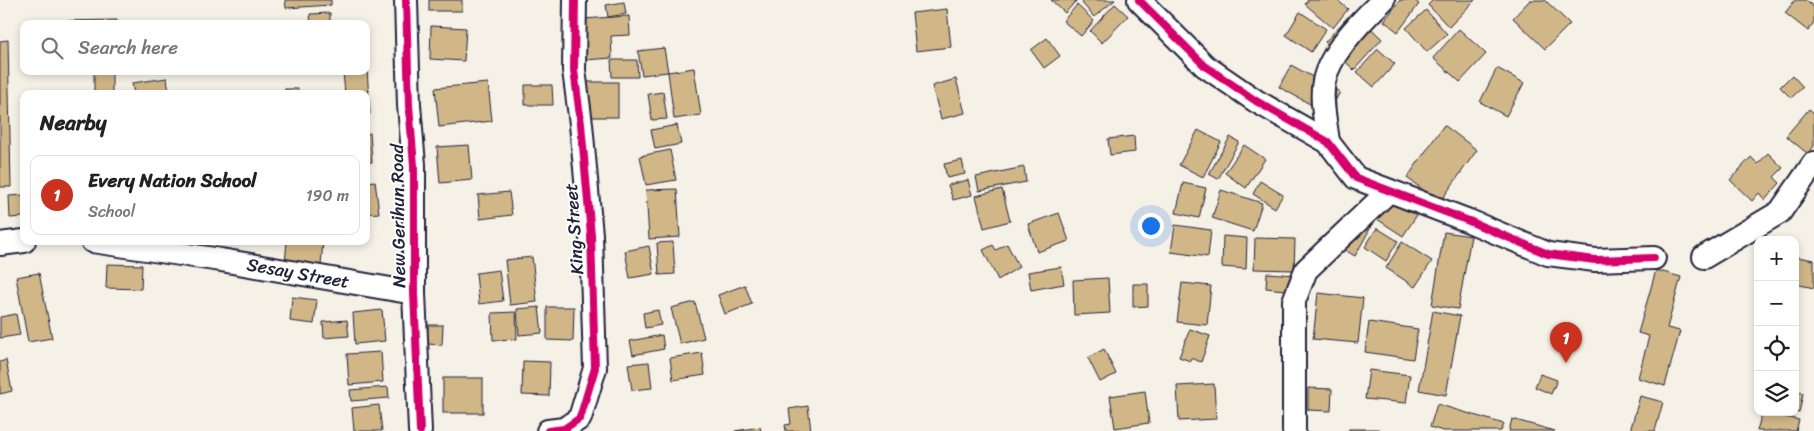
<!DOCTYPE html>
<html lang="en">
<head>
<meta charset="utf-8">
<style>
  body { margin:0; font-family:Sriracha,sans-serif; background:#f2f2f2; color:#222 }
  .controls { position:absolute; right:15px; bottom:15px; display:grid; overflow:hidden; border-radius:10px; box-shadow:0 2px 8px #0003 }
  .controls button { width:45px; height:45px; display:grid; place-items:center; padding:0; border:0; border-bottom:1px solid #e0e0e0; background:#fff; color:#222; font:25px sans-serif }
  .you { position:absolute; left:1150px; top:225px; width:18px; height:18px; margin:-12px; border:4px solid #fff; border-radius:50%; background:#1a73e8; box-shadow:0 0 0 8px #1a73e833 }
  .badge { display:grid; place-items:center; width:32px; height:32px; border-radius:50%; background:#c8321e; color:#fff; font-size:16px; font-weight:700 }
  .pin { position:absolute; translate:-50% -41px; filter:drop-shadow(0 1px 2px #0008) }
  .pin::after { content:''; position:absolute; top:26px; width:18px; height:15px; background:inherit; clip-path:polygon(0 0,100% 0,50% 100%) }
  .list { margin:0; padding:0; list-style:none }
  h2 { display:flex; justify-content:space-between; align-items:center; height:65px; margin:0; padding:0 20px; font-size:21px }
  h2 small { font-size:16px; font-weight:400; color:#767676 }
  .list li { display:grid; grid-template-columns:32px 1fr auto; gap:15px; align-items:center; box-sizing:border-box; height:80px; margin:0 10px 10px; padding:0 10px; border:1px solid #e0e0e0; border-radius:10px }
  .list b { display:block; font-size:19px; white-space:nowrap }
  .list p { margin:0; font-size:16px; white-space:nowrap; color:#767676 }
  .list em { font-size:16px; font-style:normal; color:#767676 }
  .icon { flex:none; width:28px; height:28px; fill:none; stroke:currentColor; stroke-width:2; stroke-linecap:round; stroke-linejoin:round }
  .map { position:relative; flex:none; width:1814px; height:431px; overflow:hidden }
  .search { position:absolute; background:#fff; box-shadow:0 2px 8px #0003; left:20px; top:20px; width:350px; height:55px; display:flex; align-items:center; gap:12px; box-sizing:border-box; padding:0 18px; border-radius:10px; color:#767676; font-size:19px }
  .panel { position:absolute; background:#fff; box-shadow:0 2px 8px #0003; left:20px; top:90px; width:350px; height:155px; border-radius:10px }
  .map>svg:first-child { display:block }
  .building { fill:#d1b787; stroke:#22223b }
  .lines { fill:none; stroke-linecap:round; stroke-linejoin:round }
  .minor-casing { stroke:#22223b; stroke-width:26 }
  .minor { stroke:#fff; stroke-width:22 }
  .cycleway-casing { stroke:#fff; stroke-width:11 }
  .cycleway { stroke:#d6006c; stroke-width:8 }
  .labels { text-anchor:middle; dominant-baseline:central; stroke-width:4; stroke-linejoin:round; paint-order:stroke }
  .street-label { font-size:18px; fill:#22223b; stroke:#fff }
</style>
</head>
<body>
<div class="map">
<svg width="1814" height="431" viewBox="0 0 1814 431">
  <rect width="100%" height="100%" fill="#f6f1e7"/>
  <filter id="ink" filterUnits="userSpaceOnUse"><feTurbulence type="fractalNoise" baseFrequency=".02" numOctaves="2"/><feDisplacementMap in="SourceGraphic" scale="10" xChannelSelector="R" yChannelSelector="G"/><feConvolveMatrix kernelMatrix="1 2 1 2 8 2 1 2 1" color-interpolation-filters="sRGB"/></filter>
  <g filter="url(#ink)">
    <g class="building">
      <path d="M285 0H331V5L286 8Z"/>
      <rect x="429" y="0" width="33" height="11"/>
      <path d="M1051 0H1077L1065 13Z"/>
      <path d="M1086 0H1115L1094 17 1082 3Z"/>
      <path d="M1308 0H1337L1348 9 1333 28 1305 4Z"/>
      <path d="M1400 0H1414L1419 4 1398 32 1384 21Z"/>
      <path d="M1433 0H1475L1449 27 1428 5Z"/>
      <path d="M1530 0H1545L1570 24 1545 49 1513 18Z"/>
      <path d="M1795 0H1805L1814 7V22L1808 31 1785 13Z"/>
      <path d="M624 2 626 14 608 17 606 5Z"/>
      <path d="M1115 4 1128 16 1102 43 1090 31Z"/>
      <path d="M1077 5 1094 21 1081 36 1063 21Z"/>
      <path d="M947 9 951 47 916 51 912 13Z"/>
      <path d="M1426 10 1447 34 1427 52 1406 28Z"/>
      <path d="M1353 11 1382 39 1354 70 1325 42Z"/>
      <path d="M1300 12 1326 29 1311 52 1286 35Z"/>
      <path d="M330 13V24H311L310 14Z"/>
      <path d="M629 16 630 35 611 36 612 58 585 60 583 19Z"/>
      <path d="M117 20V24H58V21Z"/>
      <path d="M431 26 466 28 464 61 430 59Z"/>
      <path d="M1459 29 1486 54 1460 82 1433 58Z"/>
      <path d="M1047 38 1060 56 1044 68 1031 50Z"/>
      <path d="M8 40 11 187H0V41Z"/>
      <path d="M664 48 668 72 642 75 638 51Z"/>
      <path d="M1378 49 1395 64 1374 87 1357 72Z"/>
      <path d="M611 60H637L638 77H612Z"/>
      <path d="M1291 65 1340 92 1328 114 1279 87Z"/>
      <path d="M694 68 701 115 674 119 668 72Z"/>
      <path d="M1497 68 1524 83 1506 116 1480 102Z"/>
      <path d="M367 69 370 114H366V94H345L343 72 366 71Z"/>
      <rect x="94" y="71" width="18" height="23"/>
      <path d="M1792 75 1803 87 1791 98 1780 87Z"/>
      <path d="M167 78 169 94H134L132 83Z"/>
      <path d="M956 79 965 113 941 119 932 86Z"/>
      <rect x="581" y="82" width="37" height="35"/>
      <path d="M488 83 492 121 439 127 435 88Z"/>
      <path d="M525 85H552L553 105H525Z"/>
      <rect x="285" y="89" width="13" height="5"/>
      <path d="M663 92 667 119 652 120 648 94Z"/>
      <path d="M1809 109 1814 113V146L1808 154 1786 136Z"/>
      <path d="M677 125 681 144 655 149 651 130Z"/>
      <path d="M1444 125 1477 150 1440 202 1407 178Z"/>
      <path d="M1198 130 1221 142 1203 177 1179 165Z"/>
      <path d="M370 133 372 162 366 163V134Z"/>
      <path d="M1134 136 1135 152 1110 155 1108 139Z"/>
      <path d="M1230 137 1239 142 1218 179 1209 174Z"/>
      <path d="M469 145 472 180 440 183 437 147Z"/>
      <path d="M1244 145 1265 159 1246 188 1225 173Z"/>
      <path d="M670 150 676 180 646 185 640 156Z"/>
      <path d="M1768 153 1783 168 1774 177 1780 183 1765 200 1759 193 1752 201 1730 180 1751 157 1758 164Z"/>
      <path d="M962 160 965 174 947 178 944 164Z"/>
      <path d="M1024 167 1026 182 979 191 976 177Z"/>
      <path d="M968 180 972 195 953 200 948 185Z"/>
      <path d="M375 181 379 213 366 214V182Z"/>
      <path d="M1260 181 1283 195 1275 208 1253 194Z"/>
      <path d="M1183 183 1206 188 1199 218 1176 213Z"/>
      <path d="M677 189 680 237 649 239 646 190Z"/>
      <path d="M1002 189 1010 221 984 228 976 196Z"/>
      <path d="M1221 190 1262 203 1253 231 1212 218Z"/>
      <path d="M509 192 512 215 480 219 478 195Z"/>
      <path d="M24 195V217L10 218 9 196Z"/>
      <path d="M1393 195 1419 212 1403 236 1377 219Z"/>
      <path d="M1059 213 1069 241 1037 252 1028 224Z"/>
      <path d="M1347 214 1371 227 1355 256 1331 242Z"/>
      <path d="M1175 225 1211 230 1208 257 1171 252Z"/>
      <path d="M1377 228 1398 241 1386 261 1365 247Z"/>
      <path d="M1444 232 1471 236 1458 309 1432 305Z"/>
      <path d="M1223 236 1247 238 1246 269 1222 267Z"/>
      <path d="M1255 238 1295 239 1294 270 1254 269Z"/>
      <path d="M287 241H323L321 266 285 263Z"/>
      <path d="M673 242 675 274 659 275 657 243Z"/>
      <path d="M1402 242 1432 261 1415 287 1386 268Z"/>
      <path d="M1007 244 1019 267 998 280 983 250 993 245 996 250Z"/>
      <path d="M649 246 654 274 630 278 625 251Z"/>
      <path d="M532 257 537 302 510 305 505 260Z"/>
      <path d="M1797 257 1814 260V288L1795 284V265Z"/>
      <path d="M107 264 142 265 141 289 106 288Z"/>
      <path d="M1061 267 1064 284 1031 290 1028 272Z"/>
      <path d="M499 270 503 301 479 304 476 273Z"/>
      <path d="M1656 270 1681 277 1667 328 1680 331 1665 386 1638 378 1649 336 1638 333Z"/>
      <path d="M39 273 52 338 28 342 16 277Z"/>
      <path d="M1267 273 1295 275 1294 291 1266 288Z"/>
      <path d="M1108 278 1110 313 1074 315 1073 280Z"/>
      <path d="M1182 283 1211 286 1207 325 1177 322Z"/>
      <path d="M1133 284H1148V306L1133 307Z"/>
      <path d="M745 285 752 304 725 314 718 295Z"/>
      <path d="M1318 293 1363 298 1358 343 1313 339Z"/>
      <path d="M292 297 317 300 314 324 290 321Z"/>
      <path d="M695 302 704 338 680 344 671 308Z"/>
      <path d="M539 307 542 333 519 335 517 309Z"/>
      <path d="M547 307H574L573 341 547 340Z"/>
      <path d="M382 310 385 341 355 344 353 313Z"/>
      <path d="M658 310 661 325 645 328 643 313Z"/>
      <path d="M1433 311 1460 316 1446 395 1419 390Z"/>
      <path d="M516 312 517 339 493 340 492 313Z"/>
      <path d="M16 314 20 335 0 338V317Z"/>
      <path d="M347 320 349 336 324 338 323 322Z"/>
      <path d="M1369 322 1418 329 1413 359 1365 352Z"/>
      <path d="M428 325H443L442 345 427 344Z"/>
      <path d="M1190 329 1210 336 1201 362 1191 358 1190 361 1179 357Z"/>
      <path d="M662 335 664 349 633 355 630 341Z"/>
      <path d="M1104 349 1116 374 1100 382 1088 358Z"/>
      <path d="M381 352 383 382 349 385 347 354Z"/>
      <path d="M702 353 705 375 673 380 670 358Z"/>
      <path d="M6 360 12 391 0 394V362Z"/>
      <path d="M523 361 550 362 549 396 522 395Z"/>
      <path d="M649 362 652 388 632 390 628 364Z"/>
      <path d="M1369 370 1410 375 1406 403 1365 399Z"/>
      <path d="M1540 374 1557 380 1551 394 1535 387Z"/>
      <rect x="443" y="378" width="40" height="35"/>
      <path d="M1214 384 1216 419 1179 421 1177 386Z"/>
      <path d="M388 387 389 398 351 401 350 390Z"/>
      <path d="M1308 388 1332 389 1331 411 1308 410Z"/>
      <path d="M1145 391 1149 423 1115 428 1110 396Z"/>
      <path d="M1795 391 1803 393 1799 413 1795 412Z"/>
      <path d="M1640 396 1663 402 1655 431H1630Z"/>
      <path d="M1437 404 1504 424 1501 431H1443L1430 427Z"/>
      <path d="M379 405 382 431H354L352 408Z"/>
      <path d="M808 406 811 431H786L785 425 791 424 789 409Z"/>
      <path d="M1762 412 1799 420 1796 431H1757Z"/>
      <path d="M1512 419 1555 431H1509Z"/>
      <path d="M760 427 761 431H735Z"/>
      <rect x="1349" y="429" width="29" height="2"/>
    </g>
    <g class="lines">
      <g class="minor-casing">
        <g id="minor">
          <path d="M406 0 409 105 414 165V293L420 431"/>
          <path d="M1139 0 1205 66 1256 101 1328 142 1356 178 1469 221 1548 254 1595 260 1654 258"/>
          <path d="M1328 142C1326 123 1320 100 1324 81 1330 52 1362 20 1383 0"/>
          <path d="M92 241 221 260 414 293"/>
          <path d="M0 244 24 241"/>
          <path d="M1704 257 1780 212 1814 163"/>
          <path d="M548 431 564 429 580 418 595 368 591 235 581 124 574 70 575 0"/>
          <path d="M1294 431V301L1306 270 1389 191"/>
        </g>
      </g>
      <use href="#minor" class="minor"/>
      <g class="cycleway-casing">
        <g id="cycleway">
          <path d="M406 0 409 105 414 165V293L420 431"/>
          <path d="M1139 0 1205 66 1256 101 1328 142 1356 178 1469 221 1548 254 1595 260 1654 258"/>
          <path d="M548 431 564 429 580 418 595 368 591 235 581 124 574 70 575 0"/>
        </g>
      </g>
      <use href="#cycleway" class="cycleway"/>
    </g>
  </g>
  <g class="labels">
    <g class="street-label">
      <text transform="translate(398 216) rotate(-91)">New Gerihun Road</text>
      <text transform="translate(574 229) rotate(-94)">King Street</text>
      <text transform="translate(298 273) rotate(10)">Sesay Street</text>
    </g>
  </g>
</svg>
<div class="controls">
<button>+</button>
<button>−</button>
<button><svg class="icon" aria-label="locate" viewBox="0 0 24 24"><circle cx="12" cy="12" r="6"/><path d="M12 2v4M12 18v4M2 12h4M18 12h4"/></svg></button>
<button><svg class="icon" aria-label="layers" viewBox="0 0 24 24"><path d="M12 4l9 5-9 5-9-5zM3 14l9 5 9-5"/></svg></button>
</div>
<div class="you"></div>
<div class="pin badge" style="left:1566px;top:363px">1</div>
<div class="search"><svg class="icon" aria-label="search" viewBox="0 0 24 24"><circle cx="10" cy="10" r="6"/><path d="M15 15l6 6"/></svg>Search here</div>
<section class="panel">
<h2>Nearby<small></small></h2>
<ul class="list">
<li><span class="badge">1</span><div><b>Every Nation School</b><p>School</p></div><em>190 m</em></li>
</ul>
</section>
</div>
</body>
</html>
